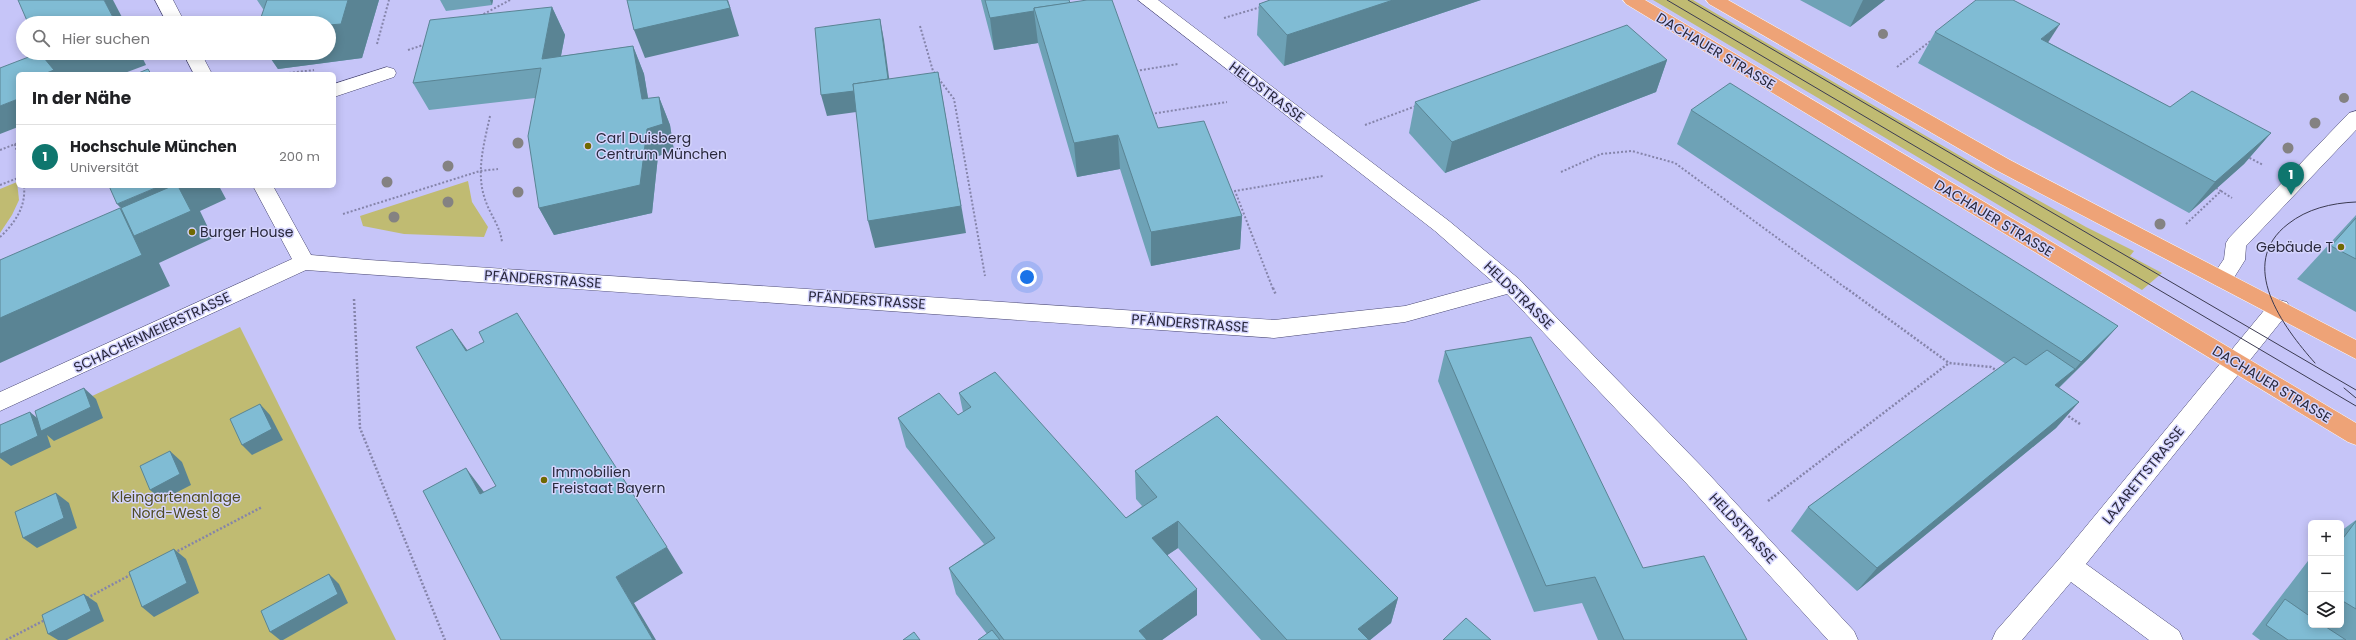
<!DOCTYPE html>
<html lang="de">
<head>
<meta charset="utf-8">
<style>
  body { margin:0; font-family:Poppins,sans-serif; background:#f2f2f2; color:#202124 }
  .controls { position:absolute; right:12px; bottom:12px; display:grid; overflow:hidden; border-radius:6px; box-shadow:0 2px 10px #0003 }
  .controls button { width:36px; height:36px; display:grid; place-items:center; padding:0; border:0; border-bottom:1px solid #e0e0e0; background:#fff; color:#202124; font:20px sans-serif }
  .you { position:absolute; left:1027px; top:277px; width:14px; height:14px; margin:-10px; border:3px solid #fff; border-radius:50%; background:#1a73e8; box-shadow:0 0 0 6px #1a73e833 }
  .badge { display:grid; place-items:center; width:26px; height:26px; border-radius:50%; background:#0f766e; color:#fff; font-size:13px; font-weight:700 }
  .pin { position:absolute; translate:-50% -33px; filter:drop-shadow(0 1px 2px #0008) }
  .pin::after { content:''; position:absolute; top:21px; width:14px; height:12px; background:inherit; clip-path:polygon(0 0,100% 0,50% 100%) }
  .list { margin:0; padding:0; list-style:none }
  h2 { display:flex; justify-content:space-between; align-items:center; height:52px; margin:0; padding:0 16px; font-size:17px }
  h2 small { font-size:13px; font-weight:400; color:#757577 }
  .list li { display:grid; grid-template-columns:26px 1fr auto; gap:12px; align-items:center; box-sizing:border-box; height:64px; padding:0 16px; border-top:1px solid #e0e0e0 }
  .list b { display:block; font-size:15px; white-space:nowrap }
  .list p { margin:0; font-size:13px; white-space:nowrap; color:#757577 }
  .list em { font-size:13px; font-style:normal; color:#757577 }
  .icon { flex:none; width:22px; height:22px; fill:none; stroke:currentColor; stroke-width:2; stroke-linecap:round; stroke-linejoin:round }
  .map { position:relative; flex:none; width:2356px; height:640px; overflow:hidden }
  .search { position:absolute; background:#fff; box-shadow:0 2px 10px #0003; left:16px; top:16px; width:320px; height:44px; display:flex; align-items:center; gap:10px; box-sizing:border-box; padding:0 14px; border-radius:22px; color:#757577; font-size:15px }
  .panel { position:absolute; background:#fff; box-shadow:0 2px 10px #0003; left:16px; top:72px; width:320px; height:116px; border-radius:6px }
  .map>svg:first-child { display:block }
  .green { fill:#c0bb72 }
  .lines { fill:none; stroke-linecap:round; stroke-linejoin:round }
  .minor-casing { stroke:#494772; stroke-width:1 }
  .major-casing { stroke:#fff; stroke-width:1 }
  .path-far1 { stroke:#8584aa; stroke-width:2; stroke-dasharray:2 2; stroke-linecap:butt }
  .path { stroke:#8584aa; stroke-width:2.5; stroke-dasharray:2 2; stroke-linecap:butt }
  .minor { fill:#fff; fill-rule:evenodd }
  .major { fill:#eea377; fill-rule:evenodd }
  .tram { stroke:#3c3b52; stroke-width:1 }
  .tree { fill:#848282 }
  .wall { fill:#6ea2b6 }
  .shaded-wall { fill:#5a8494 }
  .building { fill:#80bcd4; stroke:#5a8494 }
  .poi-dot { fill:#706901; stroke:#d4d4fd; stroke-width:1.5 }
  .labels { text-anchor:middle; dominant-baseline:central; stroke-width:3; stroke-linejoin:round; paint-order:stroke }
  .street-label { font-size:14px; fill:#29283c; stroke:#d4d4fd }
  .poi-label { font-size:14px; fill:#29283c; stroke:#d4d4fd; text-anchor:start }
  .park-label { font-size:14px; fill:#4e4b22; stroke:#d4d4fd }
</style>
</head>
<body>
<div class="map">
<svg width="2356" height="640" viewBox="0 0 2356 640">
  <rect width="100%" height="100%" fill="#c6c5f8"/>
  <g class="green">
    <path d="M1653 0H1693L1986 171 2086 227 2134 251 2130 256 2162 273 2142 290Z"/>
    <path d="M468 181 472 202 488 227 484 237 404 234 363 226 360 216Z"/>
    <path d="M17 182 19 200 12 215 0 233V189Z"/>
    <path d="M240 327 396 640H0V439Z"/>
  </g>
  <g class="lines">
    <g class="minor-casing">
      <g id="minor">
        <path d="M155 0H173L185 23H167Z"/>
        <path d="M1138 0H1158L1449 221 1519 279 1705 470 1854 631 1858 640H1828L1687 484 1507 294 1405 322 1274 338 306 270 0 411V392L292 259 253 186H273L311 255 369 260 1274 320 1405 306 1493 282 1435 231Z"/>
        <path d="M183 53H201L212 74H194Z"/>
        <path d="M387 67 394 69 396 73 394 77 334 97V84Z"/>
        <path d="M2356 111V130L2246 246 2245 260 2230 284 2222 286 2214 284 2211 278 2224 259 2226 243 2229 238 2349 113Z"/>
        <path d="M2279 300 2287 302 2290 308 2287 314 2086 564 2179 631 2183 640H2149L2071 582 2022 640H1992L1996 631 2060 558 2271 302Z"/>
      </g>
    </g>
    <g class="major-casing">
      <g id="major">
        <path d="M1623 0H1645L2356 423V445L2348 442 1626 4Z"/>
        <path d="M1706 0H1728L2010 160 2356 340V359L1996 170 1709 4Z"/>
      </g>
    </g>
    <g class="path-far1">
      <path d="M480 16 510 0"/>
      <path d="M1224 18 1261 7"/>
      <path d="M920 26 933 71 954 99 985 276"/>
      <path d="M377 44 389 0"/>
      <path d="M408 50 426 44"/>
      <path d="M1897 67 1933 39"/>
      <path d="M1136 71 1178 64"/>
      <path d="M281 74 314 70"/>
      <path d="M1151 114 1227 102"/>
      <path d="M490 116C484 144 475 174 486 202 491 216 500 226 502 242"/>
      <path d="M1365 125 1416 106"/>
      <path d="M15 144 18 157"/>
      <path d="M0 150 18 143"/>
      <path d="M2246 156 2263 165"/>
      <path d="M1561 172 1601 154 1632 151 1675 163 1847 289"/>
      <path d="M0 185 18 178"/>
      <path d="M2221 191 2232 198"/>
      <path d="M343 214 480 171 498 169"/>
      <path d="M2186 224 2221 191 2216 188"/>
      <path d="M0 237C15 223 26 207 24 186"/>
      <path d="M1273 289 1235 191 1323 176"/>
    </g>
    <g class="path">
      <path d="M1273 288 1276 295"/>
      <path d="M1846 288 1949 363 1991 367 1999 372"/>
      <path d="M354 299 360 428 445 640"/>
      <path d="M2065 414 2080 424"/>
      <path d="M1768 501 1949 363"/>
      <path d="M174 553 262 507"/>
      <path d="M87 598 132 574"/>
      <path d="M6 640 45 620"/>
    </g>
    <use href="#minor" class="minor"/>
    <use href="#major" class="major"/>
    <g class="tram">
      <path d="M1667 0 2356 406"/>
      <path d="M1688 0 2356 390"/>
      <path d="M2315 363C2283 327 2236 264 2288 224 2307 209 2331 203 2356 202"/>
      <path d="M2344 388 2356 398"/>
    </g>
  </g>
  <g class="tree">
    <circle cx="1883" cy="34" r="5"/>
    <circle cx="2344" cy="98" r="5"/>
    <circle cx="2315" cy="123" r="5.5"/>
    <circle cx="518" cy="143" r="5.5"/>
    <circle cx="2288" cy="148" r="5.5"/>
    <circle cx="448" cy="166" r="5.5"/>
    <circle cx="387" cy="182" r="5.5"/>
    <circle cx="518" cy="192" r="5.5"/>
    <circle cx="448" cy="202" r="5.5"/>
    <circle cx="394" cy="217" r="5.5"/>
    <circle cx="2160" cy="224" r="5.5"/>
  </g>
  <g class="wall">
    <path d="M257 0H379L362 58 278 69 267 53H329L264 9H263Z"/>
    <path d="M440 0H493L492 5 446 11Z"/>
    <path d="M981 0H1069L1070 3 1158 128 1242 216 1240 249 1151 266 1120 169 1077 177 1038 43 994 50Z"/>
    <path d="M1270 0H1481L1284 66 1257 35 1259 4Z"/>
    <path d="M1800 0H1885L1850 27Z"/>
    <path d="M552 7 565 35 561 56 633 46 644 74 648 99 659 97 670 125 674 151 658 156 652 213 554 235 539 208 535 98 429 110 413 83Z"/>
    <path d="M1935 32 2048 42 2170 107 2271 133 2244 164 2189 213 1918 63Z"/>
    <path d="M1667 60 1656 92 1445 173 1409 133 1415 102Z"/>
    <path d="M1691 110 2118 326 2089 358 2059 388 2079 402 2056 428 1857 591 1791 531 1808 507 2006 364 1677 144Z"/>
    <path d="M2356 215V312L2297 279Z"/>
    <path d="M1445 351 1643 568 1747 640H1598L1582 603 1534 612 1438 381Z"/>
    <path d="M959 393 1126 518 1142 506 1136 499 1135 471 1398 598 1391 623 1370 640H1261L1178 548 1167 555 1197 615 1162 640H978L987 634 956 594 949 568 984 544 906 447 898 418 958 415 963 412Z"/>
    <path d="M2356 520V640H2260L2252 634 2311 557V625H2341V531Z"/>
  </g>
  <g class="shaded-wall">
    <path d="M104 0H113L125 23H116Z"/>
    <path d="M348 0H379L362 58 278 69 267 53H329V25Z"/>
    <path d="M490 0H493L492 5Z"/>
    <path d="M728 0 739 36 645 58 634 30Z"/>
    <path d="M1393 0H1481L1284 66 1287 35Z"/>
    <path d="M1863 0H1885L1850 27Z"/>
    <path d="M552 7 565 35 555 86 542 59Z"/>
    <path d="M1034 11 1038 43 994 50 990 18Z"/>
    <path d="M880 19 884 40 893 107 827 116 821 95Z"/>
    <path d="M2060 24 2040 55 2041 39Z"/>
    <path d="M633 46 644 74 653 127 642 99Z"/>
    <path d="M59 53H140L146 65 122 74H44V58Z"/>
    <path d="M1667 60 1656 92 1445 173 1452 142Z"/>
    <path d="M938 72 966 233 875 248 868 221Z"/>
    <path d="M659 97 670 125 674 151 658 156 652 213 554 235 539 208 647 129Z"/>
    <path d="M18 99V127L0 134V106Z"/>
    <path d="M2271 133 2244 164 2189 213 2215 182Z"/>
    <path d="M1118 135 1120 169 1077 177 1074 143Z"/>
    <path d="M160 186H219L226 199 200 211 213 238 159 263 170 286 0 363V318L120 208 142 233 143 232 117 204Z"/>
    <path d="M1242 216 1240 249 1151 266V232Z"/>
    <path d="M2118 326 2089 358 2052 394 2055 385 2075 369 2081 362Z"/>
    <path d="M452 329 473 358 466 351Z"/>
    <path d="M84 388 96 399 103 418 54 441 47 435 51 447 11 466 0 458V454L30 412 42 422Z"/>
    <path d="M2079 402 2056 428 1857 591 1877 568Z"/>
    <path d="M260 404 270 415 283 440 252 455 242 445Z"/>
    <path d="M170 451 182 462 191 485 162 500 150 490Z"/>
    <path d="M466 468 487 496 480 494Z"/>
    <path d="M56 493 69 503 77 528 37 548 23 538Z"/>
    <path d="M1178 521V548L1153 565 1152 538Z"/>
    <path d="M667 547 683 573 634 603 656 640H653L616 577Z"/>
    <path d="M174 549 186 559 199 593 154 617 142 607Z"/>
    <path d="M329 574 339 584 348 603 283 640H280L270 632Z"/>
    <path d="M1197 589V615L1162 640H1139V631Z"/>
    <path d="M84 594 97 603 104 621 67 640H58L48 634Z"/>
    <path d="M1398 598 1391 623 1370 640H1356L1358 629Z"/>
  </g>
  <g class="building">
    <path d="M18 0H104L116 23H28Z"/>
    <path d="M267 0H348L341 24 329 25V23H259Z"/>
    <path d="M627 0H727L730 8 634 30Z"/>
    <path d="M985 0H1069L1070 3 1034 8V11L990 18Z"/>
    <path d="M1087 0H1112L1158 128 1204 121 1242 216 1151 232 1118 135 1074 143 1034 8Z"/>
    <path d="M1270 0H1393L1287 35 1259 4Z"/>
    <path d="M1976 0H2013L2060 24 2041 39 2170 107 2192 91 2271 133 2215 182 1935 32Z"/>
    <path d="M552 7 542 59 633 46 642 99 659 97 663 124 647 129 640 185 539 208 528 136 541 68 413 83 430 20Z"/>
    <path d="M880 19 888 79 853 84 854 91 821 95 815 28Z"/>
    <path d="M1627 25 1667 60 1452 142 1415 102Z"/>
    <path d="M39 53H42L44 58 54 70 44 74H18V99L0 106V68Z"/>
    <path d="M42 53H59L44 58Z"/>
    <path d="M148 69 151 74H136Z"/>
    <path d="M938 72 961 206 868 221 853 84Z"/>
    <path d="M1730 83 2118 326 2081 362 1691 110Z"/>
    <path d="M109 186H160L117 204Z"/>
    <path d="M172 186H178L191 211 134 236 121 208Z"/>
    <path d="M120 208 142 255 0 318V260Z"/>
    <path d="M2356 218V259L2331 246Z"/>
    <path d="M517 313 667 547 616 577 653 640H501L423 491 466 468 480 494 496 486 416 347 452 329 466 351 484 342 479 332Z"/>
    <path d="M1531 337 1643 568 1704 556 1747 640H1624L1595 577 1546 586 1445 351Z"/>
    <path d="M2047 350 2075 369 2055 385 2079 402 1877 568 1808 507 2014 357 2026 365Z"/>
    <path d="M995 372 1126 518 1157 497 1135 471 1217 416 1398 598 1358 629 1369 640H1287L1178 521 1152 538 1197 589 1139 631 1147 640H1004L949 568 995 538 898 418 939 393 958 415 971 407 959 393Z"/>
    <path d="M84 388 91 407 41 431 35 411Z"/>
    <path d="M260 404 272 429 242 445 230 419Z"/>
    <path d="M30 412 38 436 0 454V425Z"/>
    <path d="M170 451 180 474 150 490 140 466Z"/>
    <path d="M56 493 64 518 23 538 15 512Z"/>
    <path d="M2356 521V609L2341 600V541Z"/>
    <path d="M174 549 187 583 142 607 129 572Z"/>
    <path d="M329 574 338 594 270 632 261 611Z"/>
    <path d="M84 594 91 611 48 634 42 615Z"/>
    <path d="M2285 599 2311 617V625H2323L2346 640H2288L2266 625Z"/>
    <path d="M1466 618 1491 640H1443Z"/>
    <path d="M992 630 1000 640H978Z"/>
    <path d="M914 632 920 640H903Z"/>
  </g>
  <g class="poi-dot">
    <circle cx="588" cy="146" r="4"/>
    <circle cx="192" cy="232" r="4"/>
    <circle cx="2341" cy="247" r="4"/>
    <circle cx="544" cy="480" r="4"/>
  </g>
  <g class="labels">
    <g class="street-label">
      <text transform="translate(1716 51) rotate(31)">DACHAUER STRASSE</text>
      <text transform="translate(1267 92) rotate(37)">HELDSTRASSE</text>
      <text transform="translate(1994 218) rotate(31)">DACHAUER STRASSE</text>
      <text transform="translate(543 279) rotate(4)">PFÄNDERSTRASSE</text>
      <text transform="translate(1519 295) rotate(44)">HELDSTRASSE</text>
      <text transform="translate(867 300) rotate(4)">PFÄNDERSTRASSE</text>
      <text transform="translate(1190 323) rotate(4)">PFÄNDERSTRASSE</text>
      <text transform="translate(152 332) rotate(-25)">SCHACHENMEIERSTRASSE</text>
      <text transform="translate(2272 384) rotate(31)">DACHAUER STRASSE</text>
      <text transform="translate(2143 475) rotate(-51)">LAZARETTSTRASSE</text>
      <text transform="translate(1743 528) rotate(47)">HELDSTRASSE</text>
    </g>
    <g class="poi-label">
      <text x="596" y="138">Carl Duisberg<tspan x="596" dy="16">Centrum München</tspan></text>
      <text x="200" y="232">Burger House</text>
      <text x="2333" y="247" text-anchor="end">Gebäude T</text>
      <text x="552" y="472">Immobilien<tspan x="552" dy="16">Freistaat Bayern</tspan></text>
    </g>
    <g class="park-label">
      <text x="176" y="497">Kleingartenanlage<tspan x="176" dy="16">Nord-West 8</tspan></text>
    </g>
  </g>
</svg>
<div class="controls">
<button>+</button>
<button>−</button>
<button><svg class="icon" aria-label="layers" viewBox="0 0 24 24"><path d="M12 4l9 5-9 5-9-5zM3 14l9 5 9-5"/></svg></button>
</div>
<div class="you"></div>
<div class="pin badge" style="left:2291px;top:195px">1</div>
<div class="search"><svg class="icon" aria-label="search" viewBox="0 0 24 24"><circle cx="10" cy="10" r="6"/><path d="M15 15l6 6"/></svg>Hier suchen</div>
<section class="panel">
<h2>In der Nähe<small></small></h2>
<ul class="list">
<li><span class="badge">1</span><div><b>Hochschule München</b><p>Universität</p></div><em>200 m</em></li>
</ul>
</section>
</div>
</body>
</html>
